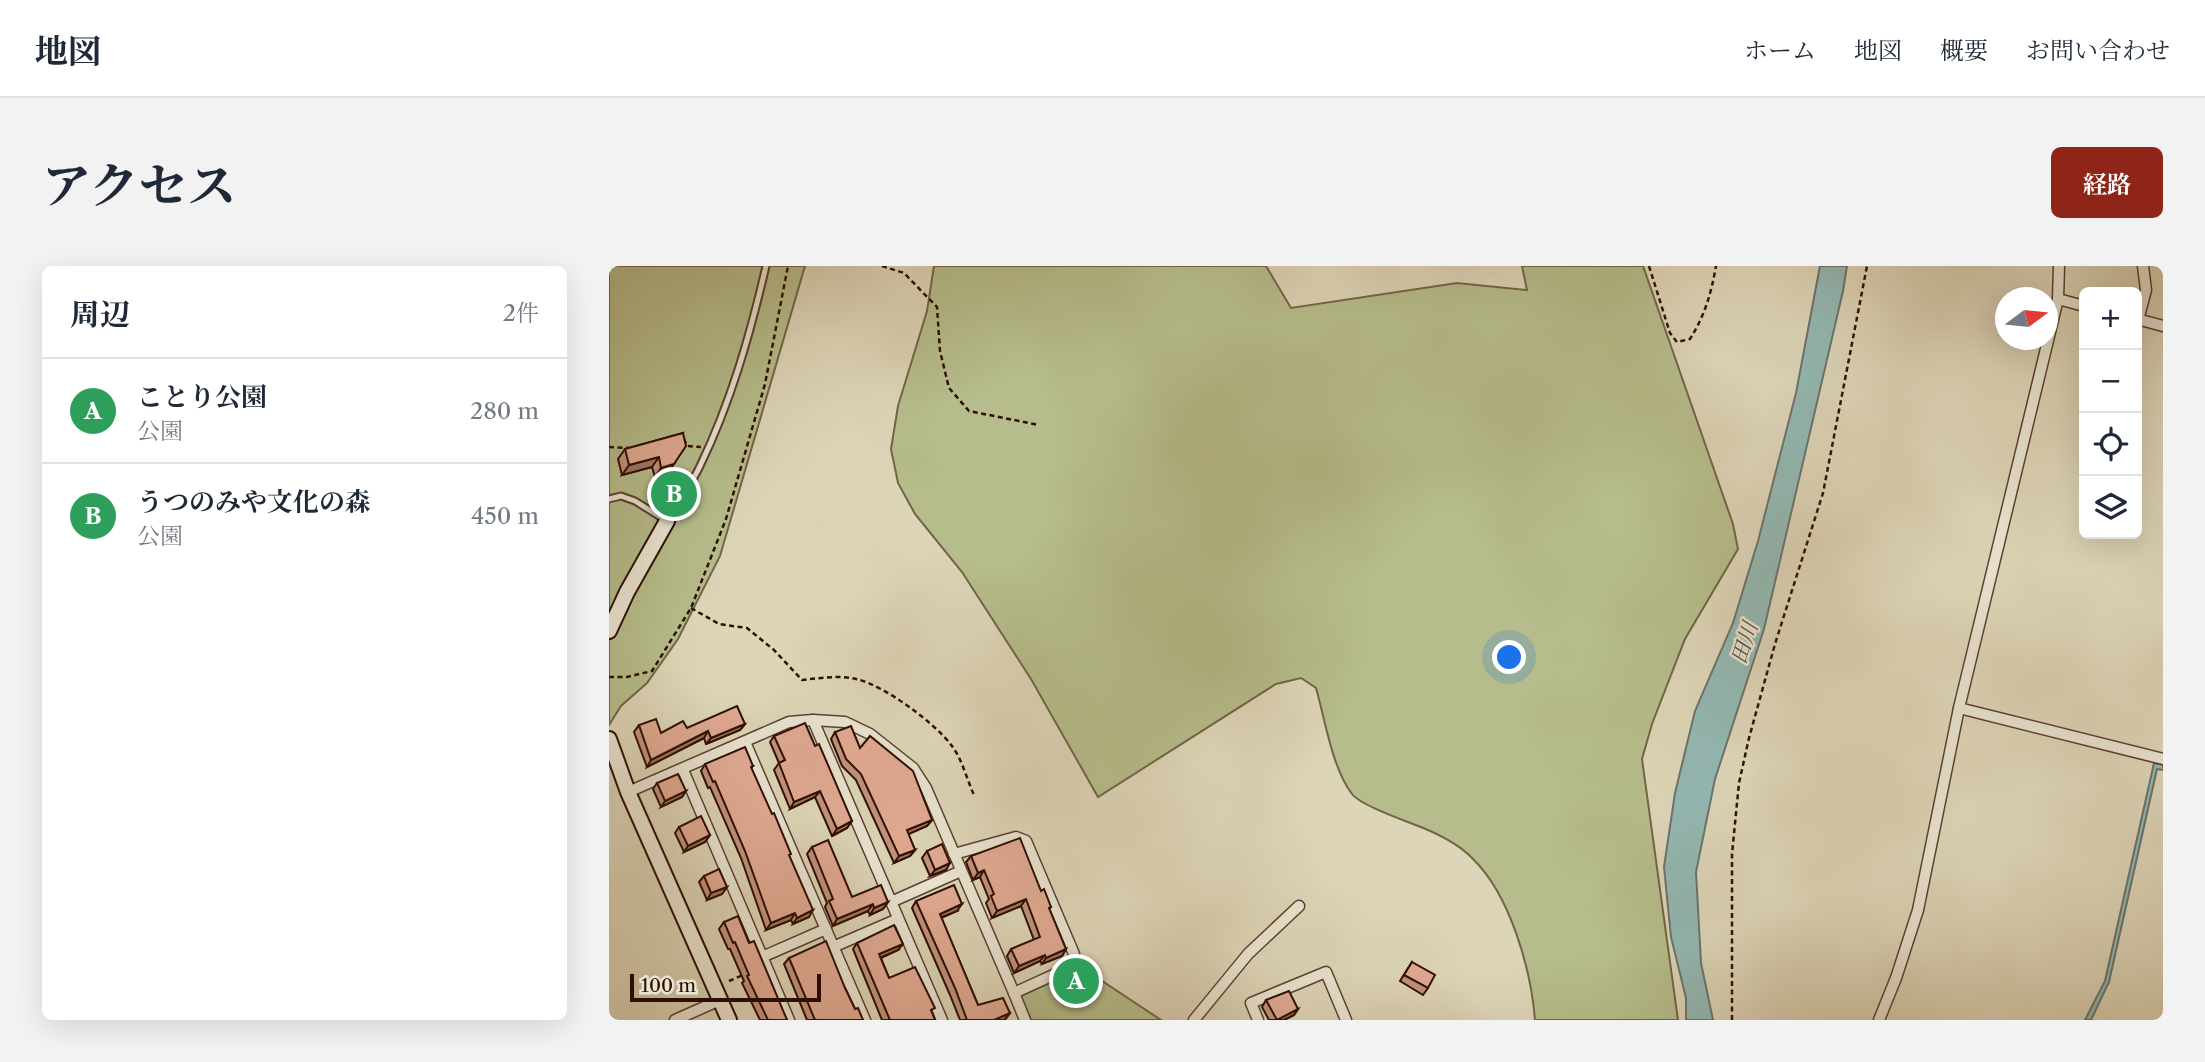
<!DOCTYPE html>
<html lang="ja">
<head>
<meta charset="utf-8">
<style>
  body { margin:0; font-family:"Libre Caslon Text","Noto Serif JP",serif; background:#f2f2f3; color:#1f2937 }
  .controls { position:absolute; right:21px; top:21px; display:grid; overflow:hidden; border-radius:10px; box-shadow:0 7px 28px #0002 }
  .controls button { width:63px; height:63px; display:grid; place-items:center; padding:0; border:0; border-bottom:2px solid #e0e1e3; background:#fff; color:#1f2937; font:35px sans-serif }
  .compass { position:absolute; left:1386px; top:21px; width:63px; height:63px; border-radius:50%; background:#fff; box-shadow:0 7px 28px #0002; rotate:75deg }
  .scale { position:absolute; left:21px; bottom:18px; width:191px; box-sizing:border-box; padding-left:7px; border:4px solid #2f0e03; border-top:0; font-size:19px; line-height:24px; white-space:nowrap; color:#2f0e03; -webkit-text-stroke:5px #e9e4d1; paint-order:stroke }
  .you { position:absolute; left:901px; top:392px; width:24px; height:24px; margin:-18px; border:5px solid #fff; border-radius:50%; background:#1a73e8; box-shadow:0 0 0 10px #1a73e833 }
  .badge { display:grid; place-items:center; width:46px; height:46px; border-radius:50%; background:#8f2418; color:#fff; font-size:23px; font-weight:700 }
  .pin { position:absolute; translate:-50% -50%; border:4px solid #fff; box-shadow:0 2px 7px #0006 }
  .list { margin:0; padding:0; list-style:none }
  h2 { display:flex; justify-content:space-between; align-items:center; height:91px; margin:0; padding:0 28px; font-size:30px }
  h2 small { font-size:23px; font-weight:400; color:#747a83 }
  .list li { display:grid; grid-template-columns:46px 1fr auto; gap:21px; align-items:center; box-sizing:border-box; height:105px; padding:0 28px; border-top:2px solid #e0e1e3 }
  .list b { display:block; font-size:26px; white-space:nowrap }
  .list p { margin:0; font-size:23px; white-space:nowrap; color:#747a83 }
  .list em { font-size:23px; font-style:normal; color:#747a83 }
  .icon { flex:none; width:38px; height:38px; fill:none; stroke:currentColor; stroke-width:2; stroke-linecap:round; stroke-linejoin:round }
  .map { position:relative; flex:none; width:1554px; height:754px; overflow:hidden; border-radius:10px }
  header { display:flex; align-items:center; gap:42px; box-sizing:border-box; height:98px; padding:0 35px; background:#fff; border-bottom:2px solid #e0e1e3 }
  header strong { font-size:33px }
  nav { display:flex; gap:38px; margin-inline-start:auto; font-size:24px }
  .intro { display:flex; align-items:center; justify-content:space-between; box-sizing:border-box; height:168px; padding:0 42px }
  h1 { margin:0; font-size:49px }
  .button { padding:18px 32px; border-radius:10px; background:#8f2418; color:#fff; font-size:24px; font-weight:700 }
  main { display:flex; gap:42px; padding:0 42px }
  aside { flex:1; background:#fff; border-radius:10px; box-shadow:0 7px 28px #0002 }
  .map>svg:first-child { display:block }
  .green { fill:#b6bc8b; stroke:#726547; stroke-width:2 }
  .water { fill:#93b8b3; stroke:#6b746d; stroke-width:2 }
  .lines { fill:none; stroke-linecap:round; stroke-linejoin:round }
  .lane-casing { stroke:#5a4030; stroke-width:9 }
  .street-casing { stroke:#5a4030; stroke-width:13 }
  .secondary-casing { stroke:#2f0e03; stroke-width:18 }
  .path { stroke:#2f0e03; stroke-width:2.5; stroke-dasharray:5 3.5; stroke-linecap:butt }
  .lane { stroke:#e9e4d1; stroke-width:5 }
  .street { stroke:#e9e4d1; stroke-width:10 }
  .secondary { stroke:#e9e4d1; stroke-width:14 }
  .wall { fill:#c1927e; stroke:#2f0e03; stroke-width:2 }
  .shaded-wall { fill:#9d7766; stroke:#2f0e03; stroke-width:2 }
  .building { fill:#e0aa92; stroke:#2f0e03; stroke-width:2 }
  .labels { text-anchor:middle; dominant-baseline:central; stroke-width:5; stroke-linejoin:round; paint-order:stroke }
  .water-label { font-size:21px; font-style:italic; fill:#524a41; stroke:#e9e4d1 }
</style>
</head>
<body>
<header>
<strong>地図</strong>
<nav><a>ホーム</a><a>地図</a><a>概要</a><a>お問い合わせ</a></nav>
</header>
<div class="intro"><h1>アクセス</h1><a class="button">経路</a></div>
<main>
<aside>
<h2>周辺<small>2件</small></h2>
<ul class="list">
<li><span class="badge" style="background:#2e9e5b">A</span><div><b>ことり公園</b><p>公園</p></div><em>280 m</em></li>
<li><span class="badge" style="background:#2e9e5b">B</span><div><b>うつのみや文化の森</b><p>公園</p></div><em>450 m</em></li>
</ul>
</aside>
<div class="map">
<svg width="1554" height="754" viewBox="0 0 1554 754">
  <rect width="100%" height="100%" fill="#ddd5b8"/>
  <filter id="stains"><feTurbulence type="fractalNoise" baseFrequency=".00286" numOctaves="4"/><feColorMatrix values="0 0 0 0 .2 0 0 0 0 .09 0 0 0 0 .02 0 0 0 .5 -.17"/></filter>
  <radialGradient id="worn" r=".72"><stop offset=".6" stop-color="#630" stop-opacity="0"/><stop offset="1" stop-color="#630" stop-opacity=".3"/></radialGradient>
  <g class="green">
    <path d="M0 0H196L111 290 69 373 38 417 12 440 0 459Z"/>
    <path d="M325 0H657L682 42 848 17 918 24 913 0H1034L1124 258 1129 283 1076 373 1043 458 1033 493 1069 754H926C922 703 901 629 864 593 852 580 835 571 819 564 803 557 752 540 743 528 723 502 716 453 707 422L692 412 667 418 489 531 422 413 353 306 306 248 289 217 282 183 289 140 318 45Z"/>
    <path d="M472 701 552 754H422L410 729Z"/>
  </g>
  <g class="water">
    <path d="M1211 0H1238L1234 25 1155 363 1106 513 1087 606 1092 697 1104 754H1077V732L1062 671 1055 601 1066 527 1086 445 1124 357 1149 275 1187 127Z"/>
    <path d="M1545 497 1554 499V504L1548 503 1500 716 1482 754H1476L1496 715Z"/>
  </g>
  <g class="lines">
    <g class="lane-casing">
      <path id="lane" d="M0 233 12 230 26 235 58 255C69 237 82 219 91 200 122 136 141 69 157 0"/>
    </g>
    <g class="street-casing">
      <g id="street">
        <path d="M1449 33 1475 40"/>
        <path d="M1528 53 1554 60"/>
        <path d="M1529 54 1537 24 1534 0"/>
        <path d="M1350 442 1554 493"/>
        <path d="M204 454 333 754"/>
        <path d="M136 476 256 754"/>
        <path d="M74 504 180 754"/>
        <path d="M19 526 180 456 204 454 236 456 261 468 304 502 317 522 405 727"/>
        <path d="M345 588 407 571 417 575 465 688 464 700 405 727 416 754"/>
        <path d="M282 636 352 605"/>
        <path d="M224 681 289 653"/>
        <path d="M153 691 217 663"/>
        <path d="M66 754 111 734"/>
        <path d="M585 754 639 688 690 640"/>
        <path d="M649 754 642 737 717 706 737 754"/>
        <path d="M1270 754 1287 712 1309 644 1350 442 1449 33 1450 0"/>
      </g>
    </g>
    <g class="secondary-casing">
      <g id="secondary">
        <path d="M0 365 18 326 58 255"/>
        <path d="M0 473 19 526 120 754"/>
      </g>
    </g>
    <g class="path">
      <path d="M273 0 295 7 328 41 331 85 340 122 360 145 430 159"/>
      <path d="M1040 0 1061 67 1068 76 1081 73C1096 49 1102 28 1107 0"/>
      <path d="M75 173 78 180 92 181"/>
      <path d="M0 181 21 182"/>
      <path d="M82 342 110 358 138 362 165 384 193 414C211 412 230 409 247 413 275 419 326 457 343 480 353 493 358 514 365 529"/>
      <path d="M0 411H18L43 405 82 342 117 253 156 118 179 0"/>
      <path d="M120 715 134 709"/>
      <path d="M1123 754V588L1130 517 1140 472 1166 378 1214 227 1258 0"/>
    </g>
    <use href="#lane" class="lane"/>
    <use href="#street" class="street"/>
    <use href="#secondary" class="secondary"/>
  </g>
  <g class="wall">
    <path d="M74 167 58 208 46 211 43 201 13 209 9 193 16 183Z"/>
    <path d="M136 458 131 464 97 478 95 472 38 501 25 466 30 459 52 467 78 462Z"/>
    <path d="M226 466 251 482 323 554 318 560 299 568 306 584 301 590 285 597 247 514 233 500 222 473Z"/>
    <path d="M165 470 206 480 243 555 238 562 223 570 206 531 181 543 165 504 170 497 161 476Z"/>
    <path d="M96 498 144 500 142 502 180 590 200 651 184 658 182 654 157 664 132 592 101 521 99 522 92 505Z"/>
    <path d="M48 517 77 525 73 531 52 541 44 523Z"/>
    <path d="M70 561 101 569 96 576 75 586 66 567Z"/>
    <path d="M203 581 243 631 279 636 274 643 261 649 259 645 224 660 216 641 218 637 198 588Z"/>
    <path d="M318 585 337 604 321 610 313 592Z"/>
    <path d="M362 590 432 625 442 641 440 643 457 683 453 690 433 698 431 695 405 707 398 690 402 683 425 674 412 640 383 652 377 637 380 633 371 611 364 614 357 596Z"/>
    <path d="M95 610 118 621 113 628 98 634 90 616Z"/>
    <path d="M307 635 348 645 332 652 369 739 401 747 396 754H351L341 729 303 642Z"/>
    <path d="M115 656 140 677 178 754H151L133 717 135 715 121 683H119L110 663Z"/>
    <path d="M248 677 289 684 272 692 280 712 323 746 326 754H273L244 683Z"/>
    <path d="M180 692 236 722 246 743 254 754H198L175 698Z"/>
    <path d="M803 696 819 722 814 729 791 715Z"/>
    <path d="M657 734 689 743 685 749 675 754H660L653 741Z"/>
  </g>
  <g class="shaded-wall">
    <path d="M50 191 43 201 13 209 20 199Z"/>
    <path d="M65 198 58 208 46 211 52 202Z"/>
    <path d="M136 458 131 464 97 478 102 472Z"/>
    <path d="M99 465 95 472 38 501 42 494Z"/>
    <path d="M77 525 73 531 52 541 56 535Z"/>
    <path d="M211 525 206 531 181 543 185 536Z"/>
    <path d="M323 554 318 560 293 571 298 564Z"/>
    <path d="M243 555 238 562 223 570 228 563Z"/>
    <path d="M101 569 96 576 75 586 79 580Z"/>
    <path d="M306 584 301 590 285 597 290 590Z"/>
    <path d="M341 597 337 604 321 610 326 604Z"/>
    <path d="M375 604 371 611 364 614 369 607Z"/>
    <path d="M118 621 113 628 98 634 102 627Z"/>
    <path d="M417 633 412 640 383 652 388 645Z"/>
    <path d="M279 636 274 643 261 649 265 642Z"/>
    <path d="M264 638 259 645 224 660 228 653Z"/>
    <path d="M353 638 348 645 326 654 331 648Z"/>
    <path d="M204 644 200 651 184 658 188 652Z"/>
    <path d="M186 647 182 654 157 664 162 657Z"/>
    <path d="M294 678 289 684 266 694 270 688Z"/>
    <path d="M457 683 453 690 433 698 437 692Z"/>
    <path d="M436 689 431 695 405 707 410 700Z"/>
    <path d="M689 743 685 749 675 754H667Z"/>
    <path d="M401 747 395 754H385Z"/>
  </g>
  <g class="building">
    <path d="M74 167 77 180 65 198 52 202 50 191 20 199 16 183Z"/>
    <path d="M128 440 136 458 102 472 99 465 42 494 30 459 47 453 52 467 74 455 78 462Z"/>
    <path d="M196 457 206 480 210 478 243 555 228 563 211 525 185 536 170 497 176 494 165 470Z"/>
    <path d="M242 460 251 482 261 470 304 505 323 554 298 564 306 584 290 590 252 508 237 493 226 466Z"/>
    <path d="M136 481 144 500 142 501 163 548 165 547 182 588 180 589 204 644 188 652 186 647 162 657 136 585 106 515 104 516 96 498Z"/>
    <path d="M69 508 77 525 56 535 48 517Z"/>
    <path d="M92 550 101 569 79 580 70 561Z"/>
    <path d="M411 572 432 625 435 623 442 641 440 642 457 683 437 692 436 689 410 700 402 683 431 671 417 633 388 645 382 630 385 628 375 604 369 607 362 590Z"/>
    <path d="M219 574 243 631 272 619 279 636 265 642 264 638 228 653 220 635 224 633 203 581Z"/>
    <path d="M333 578 341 597 326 604 318 585Z"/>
    <path d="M110 603 118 621 102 627 95 610Z"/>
    <path d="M345 619 353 638 331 648 369 739 394 732 401 747 385 754H358L346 722 307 635Z"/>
    <path d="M129 650 140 677 145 675 178 754H159L138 710 140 709 126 676 124 677 115 656Z"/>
    <path d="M285 659 294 678 270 688 280 712 306 701 326 742 322 744 326 754H281L248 677Z"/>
    <path d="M217 675 236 722 246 743 249 742 254 754H206L180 692Z"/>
    <path d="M803 696 826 709 819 722 795 709Z"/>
    <path d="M680 725 689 743 668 754 657 734Z"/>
  </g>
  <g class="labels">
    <g class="water-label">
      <text transform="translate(1135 377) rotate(-72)">田川</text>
    </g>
  </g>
  <rect width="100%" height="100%" filter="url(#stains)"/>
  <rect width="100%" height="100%" fill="url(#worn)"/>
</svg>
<div class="controls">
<button>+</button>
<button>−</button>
<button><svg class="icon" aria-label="locate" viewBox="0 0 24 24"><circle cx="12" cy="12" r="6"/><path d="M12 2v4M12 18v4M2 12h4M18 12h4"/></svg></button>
<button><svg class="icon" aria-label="layers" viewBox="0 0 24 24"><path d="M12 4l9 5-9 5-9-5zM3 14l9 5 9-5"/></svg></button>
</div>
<svg class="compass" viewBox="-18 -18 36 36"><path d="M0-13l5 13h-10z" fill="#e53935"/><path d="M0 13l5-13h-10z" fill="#747a83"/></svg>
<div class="scale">100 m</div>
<div class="you"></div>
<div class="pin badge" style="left:467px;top:715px;background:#2e9e5b">A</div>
<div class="pin badge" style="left:65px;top:228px;background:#2e9e5b">B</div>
</div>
</main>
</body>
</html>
